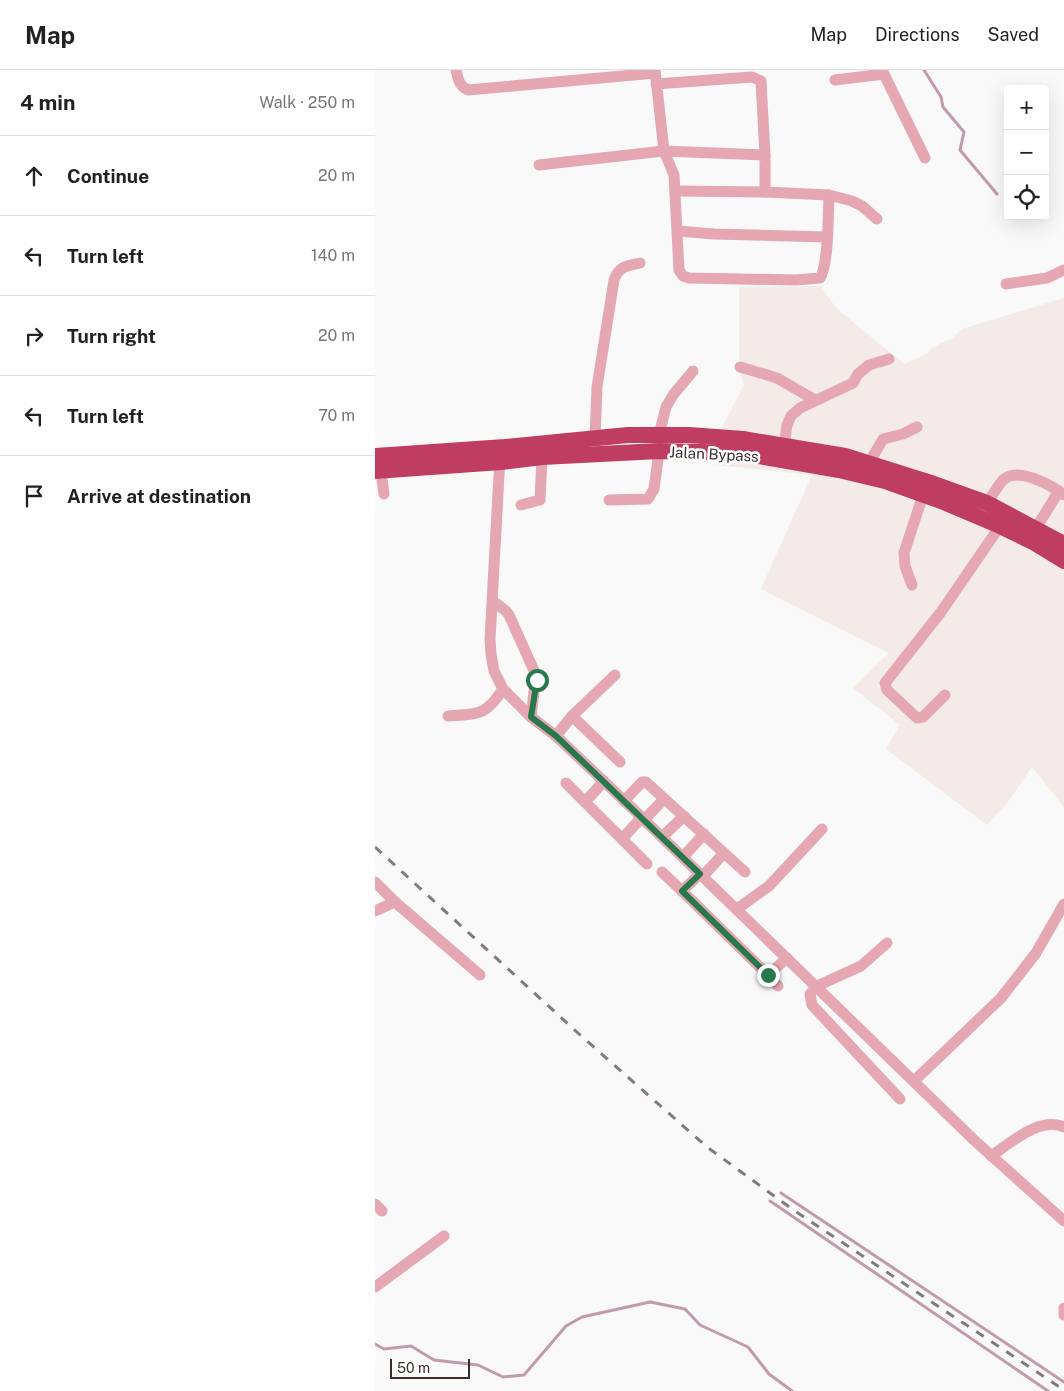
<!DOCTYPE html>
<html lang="en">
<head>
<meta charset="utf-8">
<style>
  body { margin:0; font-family:"Public Sans",sans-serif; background:#f6f6f6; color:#222 }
  .controls { position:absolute; right:15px; top:15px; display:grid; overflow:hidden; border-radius:5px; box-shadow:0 5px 20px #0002 }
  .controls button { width:45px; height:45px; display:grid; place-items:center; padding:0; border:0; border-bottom:1px solid #e0e0e0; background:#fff; color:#222; font:25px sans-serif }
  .scale { position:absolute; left:15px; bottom:12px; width:80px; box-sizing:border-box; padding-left:5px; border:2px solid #3b2c28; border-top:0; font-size:14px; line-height:18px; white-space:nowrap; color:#3b2c28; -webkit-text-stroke:4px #fff; paint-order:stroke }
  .stop { position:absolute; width:15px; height:15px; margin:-11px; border:4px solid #27794b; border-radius:50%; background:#fff }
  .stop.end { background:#27794b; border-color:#fff; box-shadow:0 1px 5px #0008 }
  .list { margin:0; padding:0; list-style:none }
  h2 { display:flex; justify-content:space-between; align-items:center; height:65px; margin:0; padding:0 20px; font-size:21px }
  h2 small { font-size:16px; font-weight:400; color:#767676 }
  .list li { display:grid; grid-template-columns:32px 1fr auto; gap:15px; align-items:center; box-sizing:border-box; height:80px; padding:0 20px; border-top:1px solid #e0e0e0 }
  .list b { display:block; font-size:19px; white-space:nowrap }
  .list em { font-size:16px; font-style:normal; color:#767676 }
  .icon { flex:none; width:28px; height:28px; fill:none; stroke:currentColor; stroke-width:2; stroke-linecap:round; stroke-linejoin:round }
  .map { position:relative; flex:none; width:689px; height:1321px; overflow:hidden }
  header { display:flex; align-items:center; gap:30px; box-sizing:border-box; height:70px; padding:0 25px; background:#fff; border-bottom:1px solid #e0e0e0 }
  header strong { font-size:24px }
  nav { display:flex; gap:28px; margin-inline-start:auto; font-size:18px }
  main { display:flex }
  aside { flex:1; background:#fff }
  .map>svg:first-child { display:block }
  .built { fill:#f4eae8 }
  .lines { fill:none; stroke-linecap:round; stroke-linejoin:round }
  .stream { stroke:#c19bad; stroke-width:3 }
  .minor { stroke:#e5a7b1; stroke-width:11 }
  .highway { stroke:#be3d60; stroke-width:16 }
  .rail { stroke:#847a78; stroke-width:3; stroke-dasharray:9 9; stroke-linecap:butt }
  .route { stroke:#27794b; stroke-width:6 }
  .labels { text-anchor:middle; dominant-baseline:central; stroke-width:5; stroke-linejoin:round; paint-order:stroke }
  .street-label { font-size:15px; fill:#3b2c28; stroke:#fff }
</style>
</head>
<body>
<header>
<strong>Map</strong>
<nav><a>Map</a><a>Directions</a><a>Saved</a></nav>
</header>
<main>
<aside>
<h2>4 min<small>Walk · 250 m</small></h2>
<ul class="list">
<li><svg class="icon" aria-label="ahead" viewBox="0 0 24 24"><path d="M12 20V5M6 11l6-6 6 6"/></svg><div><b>Continue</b></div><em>20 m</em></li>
<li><svg class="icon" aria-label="left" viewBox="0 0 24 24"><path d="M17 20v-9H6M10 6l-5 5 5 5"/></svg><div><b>Turn left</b></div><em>140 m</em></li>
<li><svg class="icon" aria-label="right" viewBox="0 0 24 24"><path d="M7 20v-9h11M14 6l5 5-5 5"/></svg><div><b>Turn right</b></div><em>20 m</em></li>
<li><svg class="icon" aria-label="left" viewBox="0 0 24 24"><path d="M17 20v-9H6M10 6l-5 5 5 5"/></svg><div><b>Turn left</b></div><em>70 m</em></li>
<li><svg class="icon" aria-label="arrive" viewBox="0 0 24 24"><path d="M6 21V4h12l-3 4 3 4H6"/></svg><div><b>Arrive at destination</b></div></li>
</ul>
</aside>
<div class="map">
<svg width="689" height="1321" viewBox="0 0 689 1321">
  <rect width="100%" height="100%" fill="#f9f9f9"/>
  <path class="built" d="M446 216 461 238 529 294 552 284 558 277 578 268 587 259 689 228V737L657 697 632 733 612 755 511 679 525 655 478 618 514 583 386 519 437 405 341 395 342 367 369 315 364 299V217Z"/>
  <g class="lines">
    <g class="stream">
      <path d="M549 0 566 27 568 37 589 62 585 80 622 124"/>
      <path d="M406 1123 689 1312"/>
      <path d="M395 1131 673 1321"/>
      <path d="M0 1274 9 1279 36 1276 59 1290 103 1295 128 1307 149 1305 191 1256 207 1247 275 1232 310 1239 325 1255 373 1277 394 1304 417 1321"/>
    </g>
    <g class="minor">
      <path d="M81 0C83 9 84 16 93 20L280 3"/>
      <path d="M280 0 289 81 299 105 304 200 308 206 314 208 421 210 445 208C454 194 453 144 454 125"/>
      <path d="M507 0 550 88"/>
      <path d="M460 10 509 4"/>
      <path d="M281 14 377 7 386 11 390 85"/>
      <path d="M164 95 289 81 390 85V122"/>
      <path d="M301 121 390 122 454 125 477 131 487 136 502 149"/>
      <path d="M303 161 339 164 451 167"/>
      <path d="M631 214 672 208 689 200"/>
      <path d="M365 297 402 308 440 330"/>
      <path d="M284 365 291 337 298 325 318 301"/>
      <path d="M220 368 222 317 239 210C244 196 252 196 265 193"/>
      <path d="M409 376 412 355 416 346 425 338 478 313 483 304 494 295 514 289"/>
      <path d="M125 387 115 569 116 584 119 601 128 619 156 647 181 666 258 739 599 1070 689 1151"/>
      <path d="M494 393 508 369 528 364 542 357"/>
      <path d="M6 401 9 424"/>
      <path d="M234 430 273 429 279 419 284 381"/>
      <path d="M612 433C617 426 622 417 628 410 642 396 676 415 689 425"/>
      <path d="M146 435 165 430 167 387"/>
      <path d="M661 458 684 421"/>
      <path d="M537 515 530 496 529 483 548 425"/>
      <path d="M119 532 131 541 134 545 161 605 156 647"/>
      <path d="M570 625 548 647 542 648 512 620 510 613 566 542 625 456"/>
      <path d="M73 646C103 644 111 646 128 619"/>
      <path d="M197 646 245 692"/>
      <path d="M181 666 197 646 240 605"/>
      <path d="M229 711 210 732 247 769 267 747"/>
      <path d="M191 713 210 732"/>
      <path d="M249 731 267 712H271L370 802"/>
      <path d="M269 750 289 729"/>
      <path d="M287 767 309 746"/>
      <path d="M247 769 272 794"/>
      <path d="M308 787 329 764"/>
      <path d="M287 802 307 821"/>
      <path d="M325 804 307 821 393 905 412 888"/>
      <path d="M328 806 349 783"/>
      <path d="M0 812 20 832"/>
      <path d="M362 839 394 816 447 759"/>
      <path d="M0 841 20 832 105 905"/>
      <path d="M512 873 486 896 442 916 435 924 437 935 525 1029"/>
      <path d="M393 905 403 916"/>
      <path d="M539 1011 626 928 661 883 689 834"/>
      <path d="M616 1086C636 1073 664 1046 689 1057"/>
      <path d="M0 1134 7 1141"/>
      <path d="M0 1217 69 1166"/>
      <path d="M689 1238V1245"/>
    </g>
    <g class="highway">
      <path d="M0 386 130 377 253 365H314L368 369 470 386 559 414 612 433 689 474"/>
      <path d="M0 401 126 392 167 387 284 381 366 383 464 400 510 411 566 431 625 456 658 472 689 491"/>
    </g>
    <path class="rail" d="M0 777 204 964 332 1077 417 1139 689 1320"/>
  </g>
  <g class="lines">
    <path class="route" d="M162 610 156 647 181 666 325 804 307 821 393 905"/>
  </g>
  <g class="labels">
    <g class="street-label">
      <text transform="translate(339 384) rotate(3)">Jalan Bypass</text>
    </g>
  </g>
</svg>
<div class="controls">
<button>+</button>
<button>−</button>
<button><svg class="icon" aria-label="locate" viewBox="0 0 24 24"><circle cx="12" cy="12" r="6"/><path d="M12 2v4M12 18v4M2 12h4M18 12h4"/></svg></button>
</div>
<div class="scale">50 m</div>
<div class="stop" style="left:162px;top:610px"></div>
<div class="stop end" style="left:393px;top:905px"></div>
</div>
</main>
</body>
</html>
